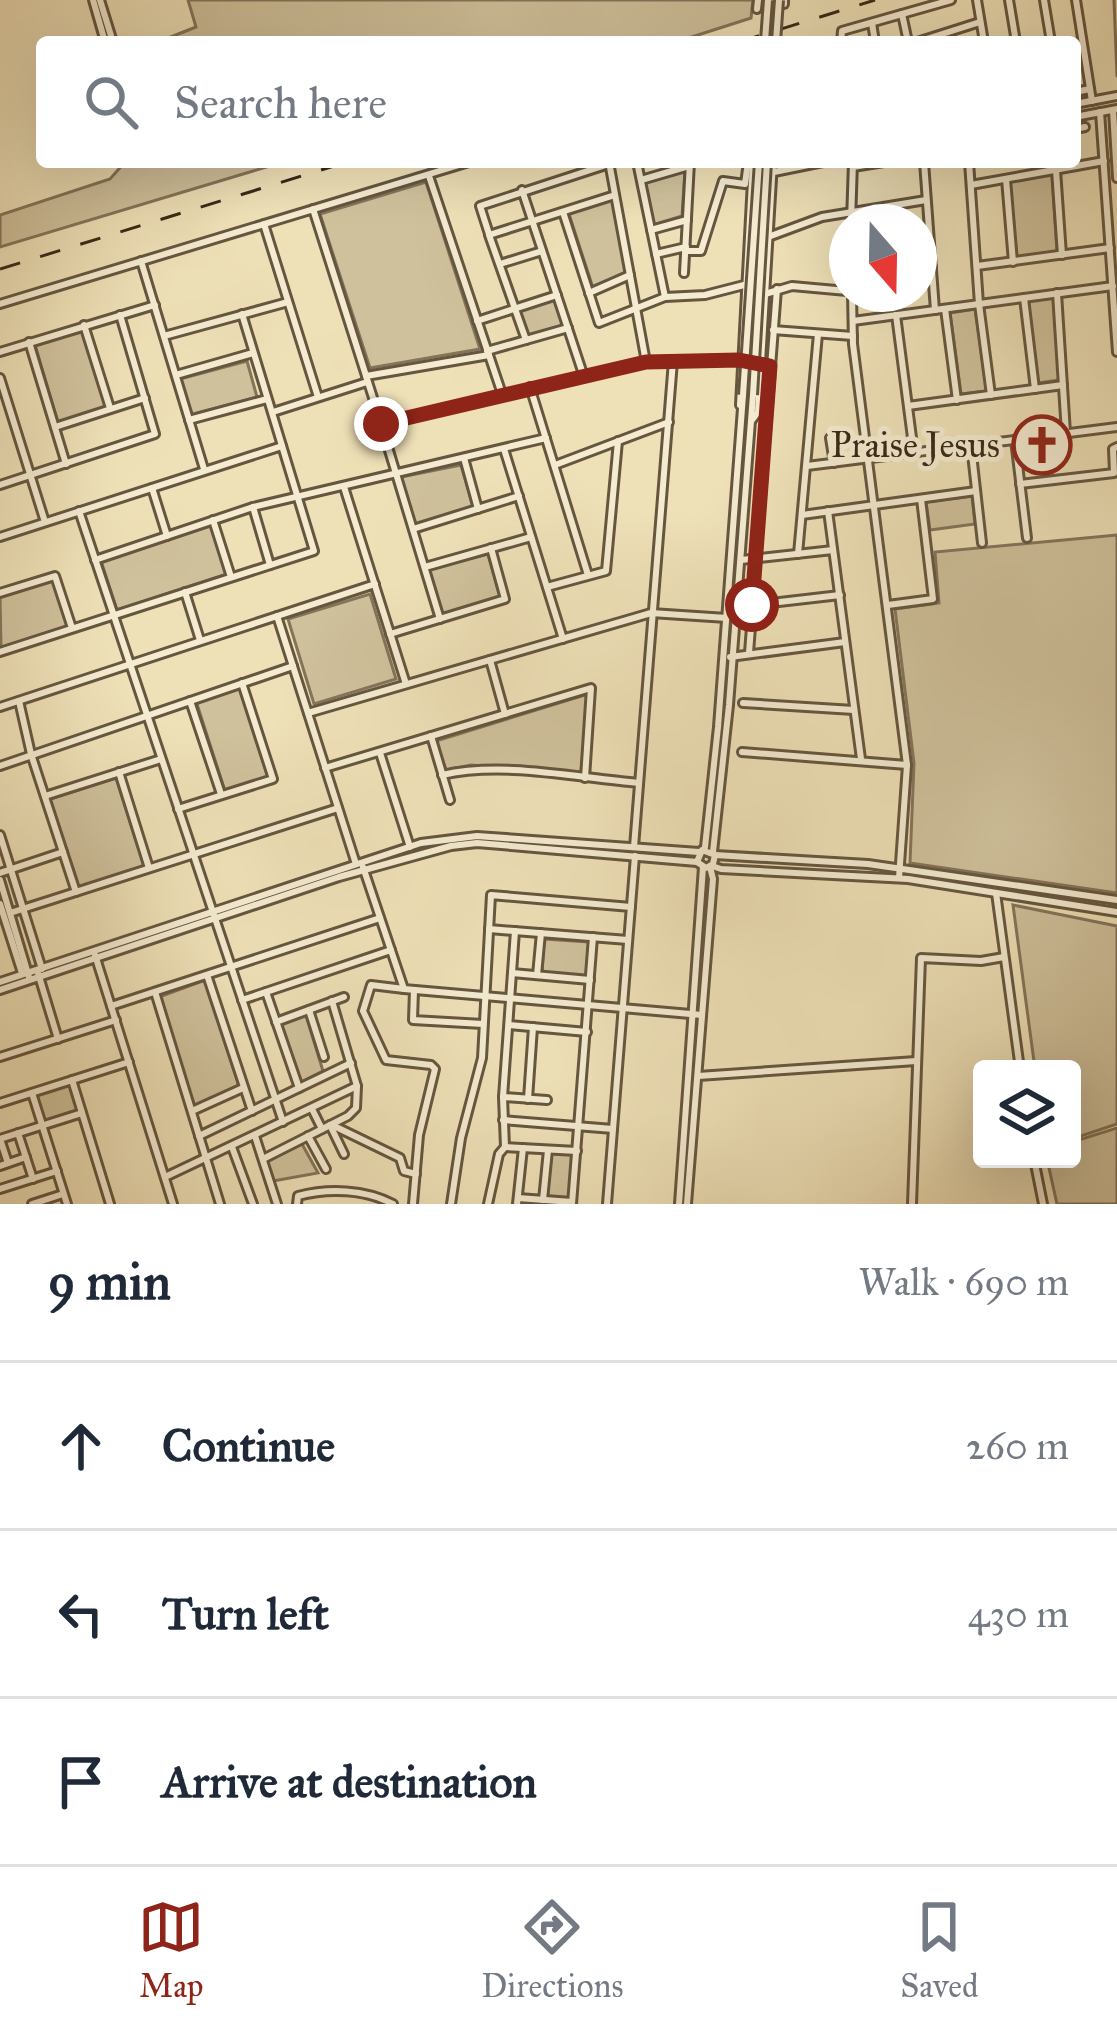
<!DOCTYPE html>
<html lang="en">
<head>
<meta charset="utf-8">
<style>
  body { margin:0; font-family:"IM FELL Great Primer",serif; background:#f6f6f7; color:#1f2937 }
  .controls { position:absolute; right:36px; bottom:36px; display:grid; overflow:hidden; border-radius:12px; box-shadow:0 12px 48px #0002 }
  .controls button { width:108px; height:108px; display:grid; place-items:center; padding:0; border:0; border-bottom:3px solid #e0e1e3; background:#fff; color:#1f2937; font:60px sans-serif }
  .compass { position:absolute; left:829px; top:204px; width:108px; height:108px; border-radius:50%; background:#fff; box-shadow:0 12px 48px #0002; rotate:160deg }
  .stop { position:absolute; width:36px; height:36px; margin:-27px; border:9px solid #8f2418; border-radius:50%; background:#fff }
  .stop.end { background:#8f2418; border-color:#fff; box-shadow:0 3px 12px #0008 }
  .list { margin:0; padding:0; list-style:none }
  h2 { display:flex; justify-content:space-between; align-items:center; height:156px; margin:0; padding:0 48px; font-size:51px }
  h2 small { font-size:39px; font-weight:400; color:#747a83 }
  .list li { display:grid; grid-template-columns:78px 1fr auto; gap:36px; align-items:center; box-sizing:border-box; height:168px; padding:0 48px; border-top:3px solid #e0e1e3 }
  .list b { display:block; font-size:45px; white-space:nowrap }
  .list em { font-size:39px; font-style:normal; color:#747a83 }
  .icon { flex:none; width:66px; height:66px; fill:none; stroke:currentColor; stroke-width:2; stroke-linecap:round; stroke-linejoin:round }
  .map { position:relative; flex:none; width:1117px; height:1204px; overflow:hidden }
  .search { position:absolute; background:#fff; box-shadow:0 12px 48px #0002; left:36px; right:36px; top:36px; height:132px; display:flex; align-items:center; gap:30px; box-sizing:border-box; padding:0 42px; border-radius:12px; color:#747a83; font-size:45px }
  .sheet { height:660px; background:#fff }
  nav { display:flex; justify-content:space-around; align-items:center; box-sizing:border-box; height:168px; border-top:3px solid #e0e1e3; background:#fff; font-size:33px; color:#747a83 }
  nav a { display:grid; justify-items:center; gap:6px }
  nav .on { color:#8f2418 }
  .map>svg:first-child { display:block }
  .green { fill:#cfc19c; stroke:#84745a; stroke-width:3 }
  .lines { fill:none; stroke-linecap:round; stroke-linejoin:round }
  .stream { stroke:#807157; stroke-width:3 }
  .minor-casing { stroke:#66563f; stroke-width:12 }
  .minor { stroke:#f4ebd0; stroke-width:6 }
  .rail { stroke:#382817; stroke-width:3; stroke-dasharray:21 21; stroke-linecap:butt }
  .minor-bridge-casing { stroke:#66563f; stroke-width:12; stroke-linecap:butt }
  .minor-bridge { stroke:#f4ebd0; stroke-width:6 }
  .route { stroke:#8f2418; stroke-width:15 }
  .labels { text-anchor:middle; dominant-baseline:central; stroke-width:10; stroke-linejoin:round; paint-order:stroke }
  .poi-label { font-size:36px; fill:#382817; stroke:#f4ebd0; text-anchor:end }
</style>
</head>
<body>
<div class="map">
<svg width="1117" height="1204" viewBox="0 0 1117 1204">
  <rect width="100%" height="100%" fill="#eee0b7"/>
  <filter id="stains"><feTurbulence type="fractalNoise" baseFrequency=".00167" numOctaves="4"/><feColorMatrix values="0 0 0 0 .2 0 0 0 0 .09 0 0 0 0 .02 0 0 0 .5 -.17"/></filter>
  <radialGradient id="worn" r=".72"><stop offset=".6" stop-color="#630" stop-opacity="0"/><stop offset="1" stop-color="#630" stop-opacity=".3"/></radialGradient>
  <g class="green">
    <path d="M188 0H753L751 18 676 42H158L196 27Z"/>
    <path d="M125 162H283L0 247V215L110 179Z"/>
    <path d="M685 170 682 216 653 225 644 182Z"/>
    <path d="M1052 174 1057 252 1017 257 1009 182Z"/>
    <path d="M426 182 480 349 370 368 320 214Z"/>
    <path d="M613 197 627 274 593 288 568 211Z"/>
    <path d="M555 297 564 326 523 339 514 309Z"/>
    <path d="M1054 297 1059 380 1038 383 1028 301Z"/>
    <path d="M975 309 987 391 961 394 950 313Z"/>
    <path d="M83 331 106 408 58 423 35 345Z"/>
    <path d="M247 361 257 397 189 415 180 379Z"/>
    <path d="M461 465 473 506 415 525 401 477Z"/>
    <path d="M972 496 975 524 930 530 926 502Z"/>
    <path d="M211 525 227 574 117 610 101 561Z"/>
    <path d="M1117 535V893L910 863 914 763 895 609 939 603 935 552Z"/>
    <path d="M488 554 500 597 443 615 428 569Z"/>
    <path d="M53 578 68 626 1 648 0 596Z"/>
    <path d="M370 594 396 679 314 704 288 619Z"/>
    <path d="M239 687 268 777 225 791 196 701Z"/>
    <path d="M588 694 581 773 471 765 446 770 436 741Z"/>
    <path d="M116 778 144 866 79 887 50 799Z"/>
    <path d="M1013 905 1117 926V1124L1072 1139V1069H1035Z"/>
    <path d="M544 939 589 942 586 976 542 973Z"/>
    <path d="M205 980 239 1086 194 1106 159 997Z"/>
    <path d="M305 1012 323 1071 300 1083 279 1022Z"/>
    <path d="M70 1084 78 1110 44 1121 35 1096Z"/>
    <path d="M1117 1128V1204H1057L1047 1159H1072V1142Z"/>
    <path d="M302 1144 318 1173 273 1181 266 1161Z"/>
    <path d="M550 1152 575 1154 570 1200 546 1198Z"/>
  </g>
  <g class="lines">
    <path class="stream" d="M1114 0 1117 76"/>
    <g class="minor-casing">
      <g id="minor">
        <path d="M93 0 105 42"/>
        <path d="M100 0 113 42"/>
        <path d="M977 0 984 42"/>
        <path d="M1009 0 1016 42"/>
        <path d="M1044 0 1051 42"/>
        <path d="M1076 0 1092 101"/>
        <path d="M784 4V0"/>
        <path d="M757 9 758 0"/>
        <path d="M902 14 908 42"/>
        <path d="M872 23 875 42"/>
        <path d="M841 42 842 31 951 0"/>
        <path d="M917 42 980 22"/>
        <path d="M1075 92 1090 89"/>
        <path d="M1075 104 1117 96"/>
        <path d="M1113 110 1117 178"/>
        <path d="M1100 112 1117 352"/>
        <path d="M1075 117 1117 109"/>
        <path d="M1075 129 1085 127"/>
        <path d="M609 162 646 362"/>
        <path d="M924 162 935 310"/>
        <path d="M969 162 979 304 991 395"/>
        <path d="M853 167 884 162"/>
        <path d="M1056 170 1062 255"/>
        <path d="M774 172 823 162"/>
        <path d="M429 176 502 394"/>
        <path d="M1006 179 1013 262"/>
        <path d="M641 180 689 166"/>
        <path d="M971 185 1104 161"/>
        <path d="M522 190 583 374"/>
        <path d="M313 209 381 423"/>
        <path d="M563 212 599 323 665 297 637 162"/>
        <path d="M851 222 853 162"/>
        <path d="M264 224 318 397"/>
        <path d="M651 230 687 220"/>
        <path d="M489 234 480 206 615 162"/>
        <path d="M768 237 822 217 926 200"/>
        <path d="M685 251H701L723 181 745 184 748 162"/>
        <path d="M656 254 686 247"/>
        <path d="M141 261 204 469"/>
        <path d="M500 264 542 251"/>
        <path d="M977 266 1110 248"/>
        <path d="M919 268 932 267"/>
        <path d="M684 273 690 162"/>
        <path d="M589 293 630 275"/>
        <path d="M1057 293 1066 433"/>
        <path d="M765 294 792 286 847 291"/>
        <path d="M852 294 853 344 907 765 899 878"/>
        <path d="M665 297 705 295 744 285"/>
        <path d="M1024 298 1035 389"/>
        <path d="M0 304 469 162"/>
        <path d="M945 309 957 400"/>
        <path d="M896 315 914 453"/>
        <path d="M477 321 557 295"/>
        <path d="M853 321 1113 286"/>
        <path d="M84 325 110 408"/>
        <path d="M773 330 853 336"/>
        <path d="M164 336 288 302"/>
        <path d="M526 340 489 235 615 195"/>
        <path d="M29 342 66 464"/>
        <path d="M487 351 568 328"/>
        <path d="M0 352 155 305"/>
        <path d="M176 375 253 353"/>
        <path d="M366 376 489 355"/>
        <path d="M0 378 45 522"/>
        <path d="M530 387 588 575"/>
        <path d="M740 405 753 162"/>
        <path d="M908 406 1063 385"/>
        <path d="M273 412 367 382"/>
        <path d="M189 420 267 399"/>
        <path d="M752 420 758 412 773 162"/>
        <path d="M55 427 145 398"/>
        <path d="M830 438 834 463"/>
        <path d="M1015 440 1027 538"/>
        <path d="M971 445 982 543"/>
        <path d="M504 449 563 639"/>
        <path d="M464 458 478 509"/>
        <path d="M555 465 669 422"/>
        <path d="M807 466 1117 427"/>
        <path d="M1020 484 1114 473 1113 449 1117 447"/>
        <path d="M0 485 155 434 120 315"/>
        <path d="M344 487 406 684"/>
        <path d="M152 488 167 536"/>
        <path d="M253 507 270 565"/>
        <path d="M79 511 283 1122"/>
        <path d="M828 511 861 759"/>
        <path d="M802 515 976 491"/>
        <path d="M213 520 231 577"/>
        <path d="M413 529 519 496"/>
        <path d="M0 537 282 446"/>
        <path d="M798 554 818 334"/>
        <path d="M95 560 253 507 546 438"/>
        <path d="M741 560 833 550"/>
        <path d="M425 567 531 537"/>
        <path d="M547 587 606 571 618 441"/>
        <path d="M185 592 200 640"/>
        <path d="M0 593 55 576 72 628"/>
        <path d="M754 605 840 595"/>
        <path d="M888 605 933 599 921 499"/>
        <path d="M277 616 356 864"/>
        <path d="M440 619 381 424 646 362 739 360 770 366"/>
        <path d="M390 634 505 599 491 548"/>
        <path d="M0 652 314 551 242 314"/>
        <path d="M749 653 777 289"/>
        <path d="M730 657 845 642"/>
        <path d="M490 660 505 714"/>
        <path d="M19 701 31 754 76 892"/>
        <path d="M190 701 221 794"/>
        <path d="M743 703 854 710"/>
        <path d="M0 707 375 584"/>
        <path d="M308 713 651 613 727 618"/>
        <path d="M431 736 450 800"/>
        <path d="M742 752 907 765"/>
        <path d="M380 753 410 847"/>
        <path d="M0 766 293 666"/>
        <path d="M325 768 591 688 585 778"/>
        <path d="M119 772 149 868"/>
        <path d="M442 775C504 761 577 778 639 783"/>
        <path d="M45 796 161 759"/>
        <path d="M178 809 273 779 242 683"/>
        <path d="M0 835 42 969"/>
        <path d="M634 847 673 361"/>
        <path d="M705 847 718 727 743 395"/>
        <path d="M713 852 729 705 753 395"/>
        <path d="M715 855 868 864 1117 900"/>
        <path d="M712 866 721 869 908 879 1117 912"/>
        <path d="M363 867 404 989 702 1015"/>
        <path d="M0 873 63 852"/>
        <path d="M0 880 29 977"/>
        <path d="M996 893 1020 1069"/>
        <path d="M0 904 22 973"/>
        <path d="M10 913 338 808"/>
        <path d="M489 929 628 940"/>
        <path d="M95 955 173 1204"/>
        <path d="M38 973 58 1039"/>
        <path d="M512 973 590 980"/>
        <path d="M207 975 252 1111"/>
        <path d="M537 975 541 933"/>
        <path d="M0 982 421 843 477 836 699 852"/>
        <path d="M404 989 371 985 363 1011 386 1060 431 1065 435 1069 419 1135 413 1204"/>
        <path d="M0 990 339 877 451 846 477 843 697 862 706 868 713 864 715 855 702 850 697 862"/>
        <path d="M414 990 413 1020 483 1024"/>
        <path d="M155 992 220 1204"/>
        <path d="M266 992 299 1088"/>
        <path d="M242 1000 391 950"/>
        <path d="M111 1006 380 918"/>
        <path d="M309 1010 324 1057"/>
        <path d="M276 1022 344 997"/>
        <path d="M509 1025 587 1032"/>
        <path d="M0 1057 116 1020"/>
        <path d="M698 1076 916 1061"/>
        <path d="M72 1080 110 1204"/>
        <path d="M32 1093 67 1204"/>
        <path d="M503 1097 547 1100"/>
        <path d="M528 1099 533 1027"/>
        <path d="M0 1103 129 1062"/>
        <path d="M312 1109 322 1129"/>
        <path d="M192 1111 243 1088"/>
        <path d="M503 1120 613 1129"/>
        <path d="M330 1125 344 1154"/>
        <path d="M334 1126 400 1158 404 1171 416 1174"/>
        <path d="M18 1133 33 1179"/>
        <path d="M199 1136 351 1063"/>
        <path d="M255 1136 277 1204"/>
        <path d="M308 1136 326 1169"/>
        <path d="M0 1139 82 1113"/>
        <path d="M0 1139 8 1163"/>
        <path d="M232 1147 253 1204"/>
        <path d="M505 1147 577 1151"/>
        <path d="M263 1159 348 1116 356 1108 357 1086 332 1001"/>
        <path d="M1034 1159 1043 1204"/>
        <path d="M0 1166 26 1157"/>
        <path d="M165 1177 357 1086"/>
        <path d="M0 1189 57 1171"/>
        <path d="M518 1198 572 1202"/>
        <path d="M543 1200 548 1150"/>
        <path d="M32 1204 63 1194"/>
        <path d="M297 1204 298 1196C328 1188 365 1189 393 1204"/>
        <path d="M451 1204 461 1138 482 1058 491 895 631 907"/>
        <path d="M488 1204 499 1154 505 1147 503 1097 515 931"/>
        <path d="M517 1204 523 1148"/>
        <path d="M572 1204 593 937"/>
        <path d="M607 1204 635 856"/>
        <path d="M679 1204 703 867"/>
        <path d="M687 1204 713 879 710 867"/>
        <path d="M912 1204 921 958 981 961 1004 957"/>
      </g>
    </g>
    <use href="#minor" class="minor"/>
    <g class="rail">
      <path d="M739 42 875 0"/>
      <path d="M0 269 347 162"/>
    </g>
    <g class="minor-bridge-casing">
      <g id="minor-bridge">
        <path d="M765 41 768 0"/>
        <path d="M776 42 779 0"/>
        <path d="M743 395 759 162"/>
        <path d="M753 395 767 162"/>
      </g>
    </g>
    <use href="#minor-bridge" class="minor-bridge"/>
  </g>
  <g class="lines">
    <path class="route" d="M381 424 646 362 739 360 770 366 752 605"/>
  </g>
  <defs>
    <g id="church-ring" transform="scale(3)"><circle r="9.5" fill="#f4ebd0" stroke="#8f2418" stroke-width="1.5"/><path d="M-1.2-6h2.4v3.5h3.3v2.4h-3.3V6h-2.4V-.1h-3.3v-2.4h3.3Z" fill="#8f2418"/></g>
  </defs>
  <g fill-rule="evenodd">
    <use href="#church-ring" x="1042" y="445"/>
  </g>
  <g class="labels">
    <g class="poi-label">
      <text x="1000" y="445">Praise Jesus</text>
    </g>
  </g>
  <rect width="100%" height="100%" filter="url(#stains)"/>
  <rect width="100%" height="100%" fill="url(#worn)"/>
</svg>
<div class="controls">
<button><svg class="icon" aria-label="layers" viewBox="0 0 24 24"><path d="M12 4l9 5-9 5-9-5zM3 14l9 5 9-5"/></svg></button>
</div>
<svg class="compass" viewBox="-18 -18 36 36"><path d="M0-13l5 13h-10z" fill="#e53935"/><path d="M0 13l5-13h-10z" fill="#747a83"/></svg>
<div class="stop" style="left:752px;top:605px"></div>
<div class="stop end" style="left:381px;top:424px"></div>
<div class="search"><svg class="icon" aria-label="search" viewBox="0 0 24 24"><circle cx="10" cy="10" r="6"/><path d="M15 15l6 6"/></svg>Search here</div>
</div>
<section class="sheet">
<h2>9 min<small>Walk · 690 m</small></h2>
<ul class="list">
<li><svg class="icon" aria-label="ahead" viewBox="0 0 24 24"><path d="M12 20V5M6 11l6-6 6 6"/></svg><div><b>Continue</b></div><em>260 m</em></li>
<li><svg class="icon" aria-label="left" viewBox="0 0 24 24"><path d="M17 20v-9H6M10 6l-5 5 5 5"/></svg><div><b>Turn left</b></div><em>430 m</em></li>
<li><svg class="icon" aria-label="arrive" viewBox="0 0 24 24"><path d="M6 21V4h12l-3 4 3 4H6"/></svg><div><b>Arrive at destination</b></div></li>
</ul>
</section>
<nav>
<a class="on"><svg class="icon" aria-label="map" viewBox="0 0 24 24"><path d="M3 6l6-2 6 2 6-2v14l-6 2-6-2-6 2zM9 4v14M15 6v14"/></svg>Map</a>
<a><svg class="icon" aria-label="directions" viewBox="0 0 24 24"><path d="M12 3l9 9-9 9-9-9zM9 14v-3h6M13 9l2 2-2 2"/></svg>Directions</a>
<a><svg class="icon" aria-label="saved" viewBox="0 0 24 24"><path d="M7 4h10v16l-5-4-5 4z"/></svg>Saved</a>
</nav>
</body>
</html>
